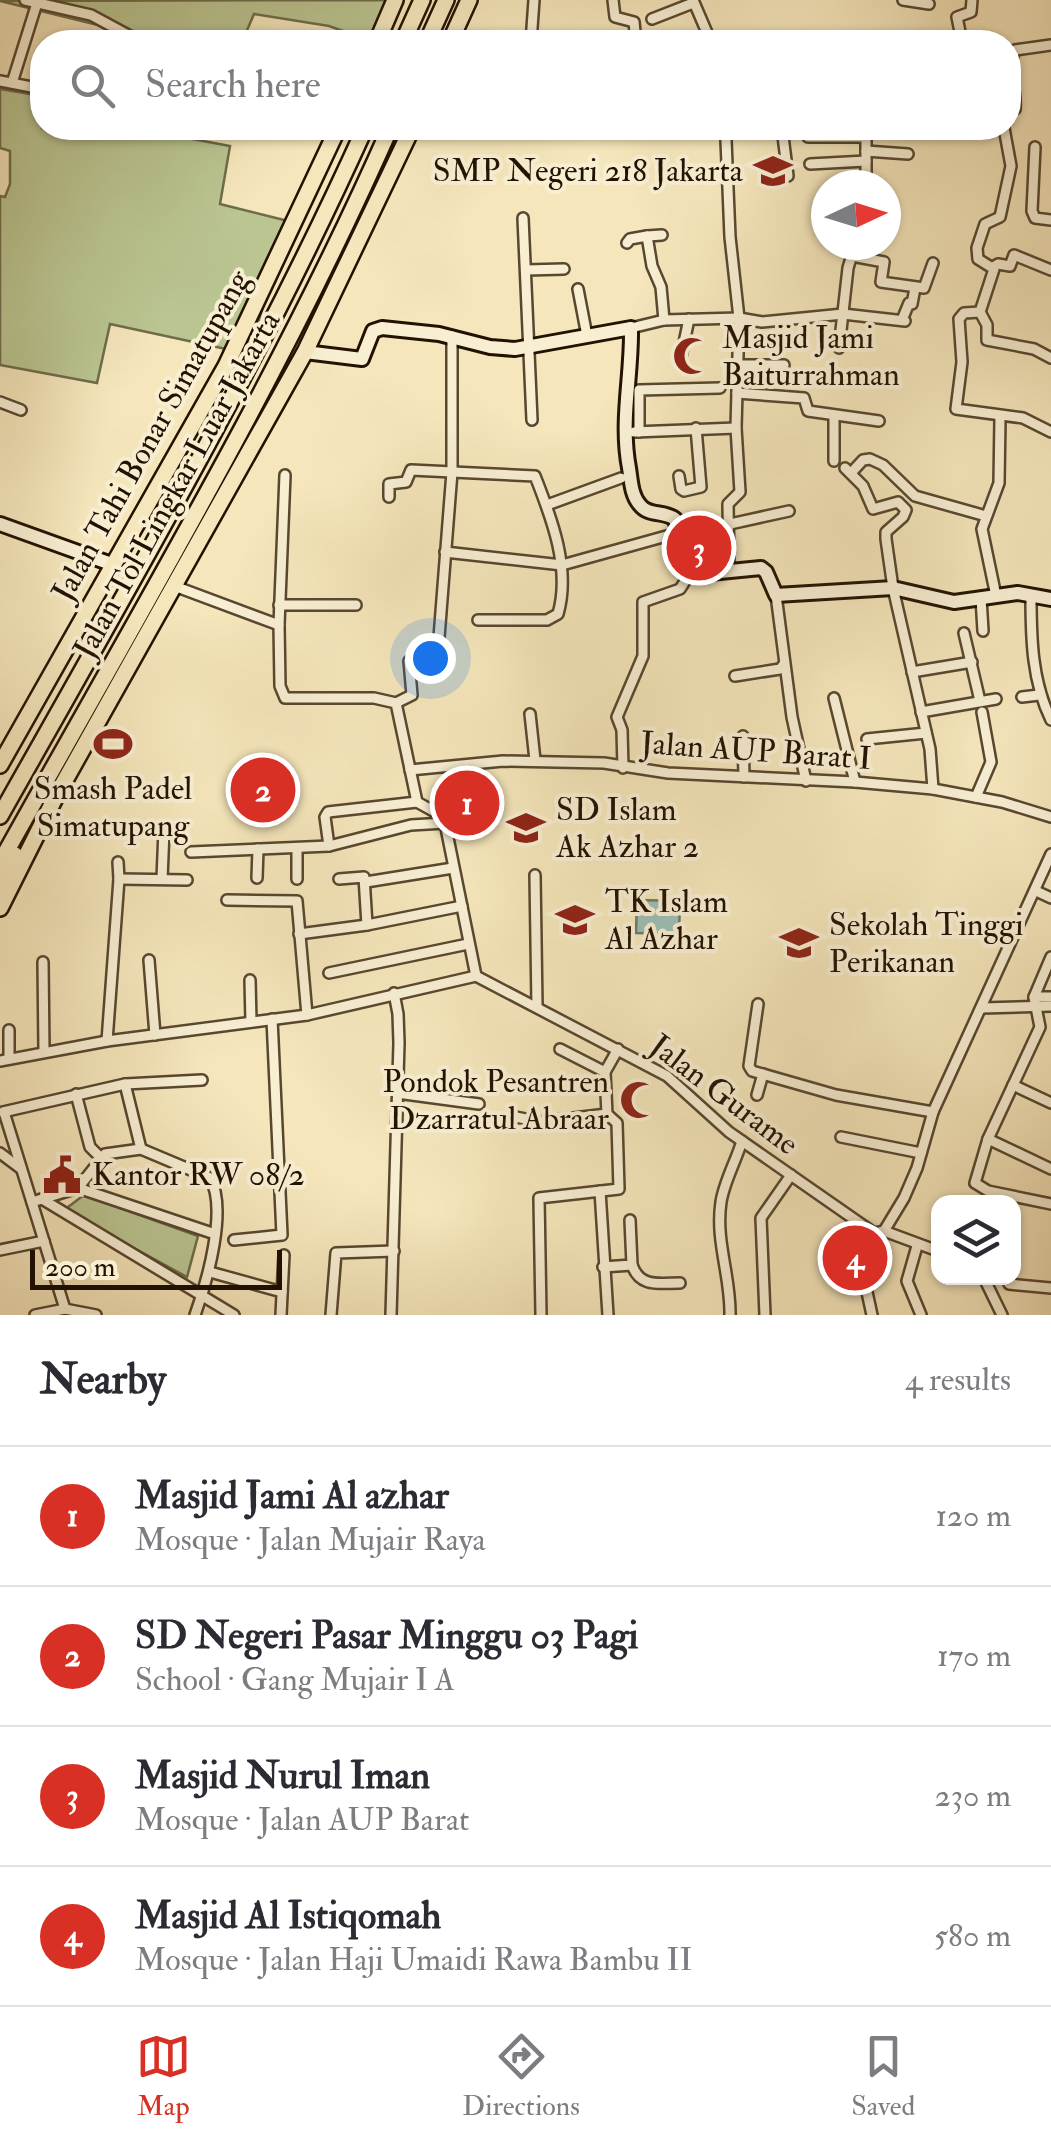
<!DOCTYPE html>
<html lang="en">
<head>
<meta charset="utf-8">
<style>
  body { margin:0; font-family:"IM FELL Double Pica",serif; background:#f7f7f7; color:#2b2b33 }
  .controls { position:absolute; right:30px; bottom:30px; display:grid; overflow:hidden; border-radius:20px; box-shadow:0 2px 8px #0004 }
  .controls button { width:90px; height:90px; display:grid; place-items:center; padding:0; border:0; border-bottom:2px solid #e1e1e2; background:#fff; color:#2b2b33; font:50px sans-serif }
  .compass { position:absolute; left:811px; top:170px; width:90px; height:90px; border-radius:50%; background:#fff; box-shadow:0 2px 8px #0004; rotate:86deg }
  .scale { position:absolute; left:30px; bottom:25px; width:252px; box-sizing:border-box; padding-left:10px; border:5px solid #231202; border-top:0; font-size:28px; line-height:35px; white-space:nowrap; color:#231202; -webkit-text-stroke:8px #f8efd3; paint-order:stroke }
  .you { position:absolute; left:430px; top:658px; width:35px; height:35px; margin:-25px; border:8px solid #fff; border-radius:50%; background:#1a73e8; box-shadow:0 0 0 15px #1a73e833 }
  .badge { display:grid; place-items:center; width:65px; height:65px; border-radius:50%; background:#d93025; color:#fff; font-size:32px; font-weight:700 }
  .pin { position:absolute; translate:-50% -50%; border:5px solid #fff; box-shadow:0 2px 10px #0006 }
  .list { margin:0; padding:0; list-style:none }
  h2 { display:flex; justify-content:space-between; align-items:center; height:130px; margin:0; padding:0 40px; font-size:42px }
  h2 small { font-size:32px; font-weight:400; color:#7c7c81 }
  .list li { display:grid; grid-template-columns:65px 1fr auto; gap:30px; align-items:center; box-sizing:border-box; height:140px; padding:0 40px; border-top:2px solid #e1e1e2 }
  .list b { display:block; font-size:38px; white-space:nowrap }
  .list p { margin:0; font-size:32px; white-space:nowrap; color:#7c7c81 }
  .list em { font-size:32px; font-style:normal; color:#7c7c81 }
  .icon { flex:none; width:55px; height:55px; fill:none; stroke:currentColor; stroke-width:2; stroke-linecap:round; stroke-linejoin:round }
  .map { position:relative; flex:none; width:1051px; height:1315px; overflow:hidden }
  .search { position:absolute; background:#fff; box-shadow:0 2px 8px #0004; left:30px; right:30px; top:30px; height:110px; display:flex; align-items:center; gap:25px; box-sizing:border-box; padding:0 35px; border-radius:40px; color:#7c7c81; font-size:38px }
  .sheet { height:690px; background:#fff }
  nav { display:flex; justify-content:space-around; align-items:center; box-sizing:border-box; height:140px; border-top:2px solid #e1e1e2; background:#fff; font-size:28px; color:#7c7c81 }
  nav a { display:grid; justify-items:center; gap:5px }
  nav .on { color:#d93025 }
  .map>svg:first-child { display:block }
  .green { fill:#bac591; stroke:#6e6c4a; stroke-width:2.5 }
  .water { fill:#9dbeb7; stroke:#6c796f; stroke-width:2.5 }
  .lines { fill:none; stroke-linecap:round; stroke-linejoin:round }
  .street-casing { stroke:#584730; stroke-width:14 }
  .secondary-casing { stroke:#231202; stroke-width:18 }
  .highway-casing { stroke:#231202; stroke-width:20 }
  .street { stroke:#f8efd3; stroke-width:9 }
  .secondary { stroke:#f8efd3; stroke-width:12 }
  .highway { stroke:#f5e6bb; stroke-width:15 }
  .labels { text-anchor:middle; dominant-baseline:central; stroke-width:8; stroke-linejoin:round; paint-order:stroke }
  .poi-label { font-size:32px; fill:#231202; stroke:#f8efd3; text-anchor:start }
  .street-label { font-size:32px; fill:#231202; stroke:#f8efd3 }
</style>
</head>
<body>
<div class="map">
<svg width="1051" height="1315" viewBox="0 0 1051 1315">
  <rect width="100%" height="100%" fill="#f5e6bb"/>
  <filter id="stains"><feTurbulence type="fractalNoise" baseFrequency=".002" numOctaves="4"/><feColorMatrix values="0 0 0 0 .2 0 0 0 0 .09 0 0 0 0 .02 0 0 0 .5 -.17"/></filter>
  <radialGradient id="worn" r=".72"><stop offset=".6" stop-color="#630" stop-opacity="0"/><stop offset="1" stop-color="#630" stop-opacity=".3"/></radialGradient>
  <g class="green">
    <path d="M388 0 368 40 329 26 254 14 242 42H138L110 28 0 1Z"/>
    <path d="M0 89 42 96V128H105L106 132 166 134 230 146 220 204 288 221 249 354 110 324 97 383 0 365V196L5 197 10 184V151L0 148Z"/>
    <path d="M84 1195 198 1236 187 1277 64 1210Z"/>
  </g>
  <path class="water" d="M637 900 680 901 679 934 636 933Z"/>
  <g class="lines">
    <g class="street-casing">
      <g id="street">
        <path d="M25 0 91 15 141 42"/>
        <path d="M613 0 615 17 634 22 636 42"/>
        <path d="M693 0 711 42"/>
        <path d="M903 0 929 4"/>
        <path d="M652 19 693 3"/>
        <path d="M264 42H312"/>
        <path d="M531 42 534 0"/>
        <path d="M962 42 957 17 971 12 972 0"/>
        <path d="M0 81 42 89"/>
        <path d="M12 83 37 3"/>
        <path d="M1008 112 1015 109C1017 89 1006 70 1015 50L1051 45"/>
        <path d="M729 128 726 140 730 237 739 318 736 428 740 492 728 504 729 569"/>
        <path d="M782 128 788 176"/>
        <path d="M808 137H866"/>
        <path d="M1035 147 1032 211 1035 218 1051 220"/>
        <path d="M866 151 908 154"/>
        <path d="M810 164 866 161"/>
        <path d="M866 185V128"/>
        <path d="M523 218 532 420"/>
        <path d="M647 236 662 235"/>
        <path d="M627 243 630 239 647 236 652 266 661 287 664 320"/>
        <path d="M852 256 884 262 881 282 924 288 933 263"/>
        <path d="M993 267 998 264 1010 266 1014 255 1051 270"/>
        <path d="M526 270 564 269"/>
        <path d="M578 289 587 336"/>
        <path d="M980 312 964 313 959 319 962 362 956 409 1023 418 1051 432"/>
        <path d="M980 312 994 269 978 259 977 248 985 224 1000 217 1011 166 1004 128"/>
        <path d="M980 312 987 325V340L1034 349 1051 358"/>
        <path d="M902 320 909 303 912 304 915 288"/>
        <path d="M631 328 664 320 739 318 762 322 843 314 905 321"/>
        <path d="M839 348 848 268 855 245"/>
        <path d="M681 357 689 319"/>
        <path d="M739 365H784"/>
        <path d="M737 393 804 398 808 411 879 421"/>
        <path d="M0 402 21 410"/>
        <path d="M834 416V461"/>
        <path d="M634 432 736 428"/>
        <path d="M639 432V390L720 388"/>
        <path d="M845 468 863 486 873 509 898 502 906 510 903 517 886 532V539L893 588 930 749 933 789"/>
        <path d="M851 473 863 460 870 459 883 465 915 496 986 516"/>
        <path d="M679 476 681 489 684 491 701 487 696 428"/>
        <path d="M389 497V484L406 482 411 470 535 476C552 519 571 569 558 614L547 620H478"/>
        <path d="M547 505 621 478"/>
        <path d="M730 524 789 511"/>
        <path d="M445 552 562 565 670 535"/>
        <path d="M177 587 279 625 280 686 285 698H374L396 703 417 802 435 812 445 823 476 976"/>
        <path d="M776 595 792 717 806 781"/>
        <path d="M996 596 982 529 999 483 1000 418"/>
        <path d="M1031 596C1031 639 1032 681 1051 720"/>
        <path d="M981 598 983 631"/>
        <path d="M279 605H356"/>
        <path d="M279 625 285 475"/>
        <path d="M964 633 980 701"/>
        <path d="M912 672 972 662"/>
        <path d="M735 676 780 669 784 664"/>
        <path d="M1022 697 1039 695"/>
        <path d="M834 698 855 782"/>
        <path d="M396 703 412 695 409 661 436 654 438 650 452 472V336"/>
        <path d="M921 712 996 699"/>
        <path d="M530 714 535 760"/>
        <path d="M743 736 744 777"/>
        <path d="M867 739 926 733"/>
        <path d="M623 768 622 730 617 717 643 656V602L680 589 689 575"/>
        <path d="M410 770 503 761 604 763 668 773 855 782 933 789 1002 802 1051 817"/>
        <path d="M976 797 991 762 982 712"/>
        <path d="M329 846 325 817 328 812 417 802"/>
        <path d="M297 848V879"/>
        <path d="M191 852 329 846 411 825 445 823"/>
        <path d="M535 875 537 1006"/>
        <path d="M257 878 258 849"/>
        <path d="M119 879 187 880"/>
        <path d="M162 879 164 830"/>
        <path d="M339 879 364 877 367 925"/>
        <path d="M366 882 453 868"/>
        <path d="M1036 891 1051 898"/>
        <path d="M227 900 297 901 307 1015"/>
        <path d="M299 934 367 925 462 906"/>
        <path d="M1051 957 1034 997 1040 1027 988 1139 975 1183 988 1191 1051 1204"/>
        <path d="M149 960 155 1035"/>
        <path d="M43 962 44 1051"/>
        <path d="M329 973 468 944"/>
        <path d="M476 976 667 1076 729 1132 874 1233 884 1231 938 1251"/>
        <path d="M250 980 251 1022"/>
        <path d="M1034 997H1051"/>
        <path d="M758 1004 749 1066 752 1071 836 1095 933 1112"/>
        <path d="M982 1008 1051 1006"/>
        <path d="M9 1030V1058"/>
        <path d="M107 1041 119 879 118 862"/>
        <path d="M560 1049 605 1072"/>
        <path d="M0 1061 107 1041 307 1015 476 976"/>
        <path d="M125 1084 141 1149"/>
        <path d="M1013 1085 1051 1103"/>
        <path d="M397 1093 479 1104"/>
        <path d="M76 1094 90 1147 101 1158"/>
        <path d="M757 1095 763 1074"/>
        <path d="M3 1112 125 1084 202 1080"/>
        <path d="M4 1112 65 1309"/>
        <path d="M516 1117 540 1122 607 1114"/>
        <path d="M841 1137 921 1153"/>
        <path d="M988 1139 1051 1169"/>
        <path d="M0 1153 20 1168"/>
        <path d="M78 1188 215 1234"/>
        <path d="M600 1191 608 1315"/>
        <path d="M42 1199 234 1315"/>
        <path d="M32 1202 78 1188 105 1154 141 1149 210 1178C228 1209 207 1282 195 1315"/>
        <path d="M884 1231 904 1198 917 1168 933 1112 1051 854"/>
        <path d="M234 1240 282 1235 272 1019"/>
        <path d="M917 1246 907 1281 921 1315"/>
        <path d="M0 1250 44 1241"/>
        <path d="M632 1265C640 1288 659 1283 680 1283"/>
        <path d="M603 1267 632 1265 630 1220"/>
        <path d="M210 1272 282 1292"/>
        <path d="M984 1278 1002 1315"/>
        <path d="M1009 1284 1051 1288"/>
        <path d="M35 1315 65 1309 96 1315"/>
        <path d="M281 1315 284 1255"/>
        <path d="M331 1315 336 1253 394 1251"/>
        <path d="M391 1315 399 1043 398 1014 394 993"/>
        <path d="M541 1315 539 1198 619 1189 617 1123 607 1114 605 1072 618 1049"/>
        <path d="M730 1315C731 1277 715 1241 721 1202 724 1182 736 1161 742 1141"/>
        <path d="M765 1315 761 1218 791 1175"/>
        <path d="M872 1315 865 1283 874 1233"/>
      </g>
    </g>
    <g class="secondary-casing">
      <g id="secondary">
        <path d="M305 352 362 359 373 331 382 328 439 334 490 347 515 349 631 328C632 376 620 420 629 468 631 480 631 495 640 505 648 516 665 511 675 519L689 575 761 568 766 572 776 595 893 588 954 602 1018 593 1051 599"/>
        <path d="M0 524 114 565"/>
      </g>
    </g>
    <g class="highway-casing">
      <g id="highway">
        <path d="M377 42 395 0"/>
        <path d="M403 42 422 0"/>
        <path d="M427 42 446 0"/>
        <path d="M450 42 469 0"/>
        <path d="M0 765 226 366 338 128"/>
        <path d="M0 816C128 589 258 365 365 128"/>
        <path d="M0 863C135 620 278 382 390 128"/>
        <path d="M0 885 15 855"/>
        <path d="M0 908 55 798 305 352 412 128"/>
      </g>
    </g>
    <use href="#street" class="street"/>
    <use href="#secondary" class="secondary"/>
    <use href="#highway" class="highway"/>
  </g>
  <defs>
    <g id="school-bare" transform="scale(3)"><path d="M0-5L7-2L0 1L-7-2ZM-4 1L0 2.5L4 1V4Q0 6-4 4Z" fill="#8f2418" stroke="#f8efd3" stroke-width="2.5" paint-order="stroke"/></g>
    <g id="mosque-bare" transform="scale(3)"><path d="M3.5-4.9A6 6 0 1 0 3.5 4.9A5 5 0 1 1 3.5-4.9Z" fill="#8f2418" stroke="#f8efd3" stroke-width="2.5" paint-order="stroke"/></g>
    <g id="stadium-bare" transform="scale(3)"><path d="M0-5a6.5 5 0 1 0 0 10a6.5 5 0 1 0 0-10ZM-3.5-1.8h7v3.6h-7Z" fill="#8f2418" stroke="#f8efd3" stroke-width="2.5" paint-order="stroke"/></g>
    <g id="university-bare" transform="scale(3)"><path d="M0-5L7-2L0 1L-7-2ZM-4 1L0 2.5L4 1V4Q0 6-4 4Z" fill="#8f2418" stroke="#f8efd3" stroke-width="2.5" paint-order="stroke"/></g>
    <g id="civic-bare" transform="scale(3)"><path d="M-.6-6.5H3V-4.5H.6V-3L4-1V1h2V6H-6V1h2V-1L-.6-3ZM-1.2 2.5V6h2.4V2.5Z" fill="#8f2418" stroke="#f8efd3" stroke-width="2.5" paint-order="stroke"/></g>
  </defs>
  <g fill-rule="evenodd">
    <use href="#school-bare" x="773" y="171"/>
    <use href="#mosque-bare" x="692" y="356"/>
    <use href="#stadium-bare" x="113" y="744"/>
    <use href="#school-bare" x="526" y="828"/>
    <use href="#school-bare" x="575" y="920"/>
    <use href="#university-bare" x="799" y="943"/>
    <use href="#mosque-bare" x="639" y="1100"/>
    <use href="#civic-bare" x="62" y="1175"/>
  </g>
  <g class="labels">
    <g class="poi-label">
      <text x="743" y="171" text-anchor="end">SMP Negeri 218 Jakarta</text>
      <text x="722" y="338">Masjid Jami<tspan x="722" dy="37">Baiturrahman</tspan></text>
      <text x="113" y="789" text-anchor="middle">Smash Padel<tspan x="113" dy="37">Simatupang</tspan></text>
      <text x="556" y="810">SD Islam<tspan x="556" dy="37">Ak Azhar 2</tspan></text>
      <text x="605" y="902">TK Islam<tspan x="605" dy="37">Al Azhar</tspan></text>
      <text x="829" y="925">Sekolah Tinggi<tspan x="829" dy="37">Perikanan</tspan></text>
      <text x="609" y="1082" text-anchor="end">Pondok Pesantren<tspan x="609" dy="37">Dzarratul Abraar</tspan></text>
      <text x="92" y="1175">Kantor RW 08/2</text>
    </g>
    <g class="street-label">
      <text transform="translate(151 436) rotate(-61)">Jalan Tahi Bonar Simatupang</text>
      <text transform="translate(177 485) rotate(-61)">Jalan Tol Lingkar Luar Jakarta</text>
      <text transform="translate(756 751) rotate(4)">Jalan AUP Barat I</text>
      <text transform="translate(724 1095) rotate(37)">Jalan Gurame</text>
    </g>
  </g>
  <rect width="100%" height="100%" filter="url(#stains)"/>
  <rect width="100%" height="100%" fill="url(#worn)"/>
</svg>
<div class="controls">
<button><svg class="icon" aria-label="layers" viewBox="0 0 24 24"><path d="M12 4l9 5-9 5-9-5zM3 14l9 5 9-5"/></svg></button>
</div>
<svg class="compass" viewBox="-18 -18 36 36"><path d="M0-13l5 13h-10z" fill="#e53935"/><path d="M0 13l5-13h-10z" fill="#7c7c81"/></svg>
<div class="scale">200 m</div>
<div class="you"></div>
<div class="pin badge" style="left:467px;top:803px">1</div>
<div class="pin badge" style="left:263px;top:790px">2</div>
<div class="pin badge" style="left:699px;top:548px">3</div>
<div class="pin badge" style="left:855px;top:1258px">4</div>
<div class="search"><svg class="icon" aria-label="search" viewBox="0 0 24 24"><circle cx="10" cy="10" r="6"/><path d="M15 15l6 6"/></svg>Search here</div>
</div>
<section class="sheet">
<h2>Nearby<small>4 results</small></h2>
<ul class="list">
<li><span class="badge">1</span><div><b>Masjid Jami Al azhar</b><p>Mosque · Jalan Mujair Raya</p></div><em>120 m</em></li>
<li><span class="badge">2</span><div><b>SD Negeri Pasar Minggu 03 Pagi</b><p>School · Gang Mujair I A</p></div><em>170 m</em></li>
<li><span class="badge">3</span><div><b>Masjid Nurul Iman</b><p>Mosque · Jalan AUP Barat</p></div><em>230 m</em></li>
<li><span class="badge">4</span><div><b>Masjid Al Istiqomah</b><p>Mosque · Jalan Haji Umaidi Rawa Bambu II</p></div><em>580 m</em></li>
</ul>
</section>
<nav>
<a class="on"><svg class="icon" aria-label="map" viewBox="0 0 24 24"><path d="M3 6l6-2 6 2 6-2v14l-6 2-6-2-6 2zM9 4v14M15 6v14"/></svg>Map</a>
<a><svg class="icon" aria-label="directions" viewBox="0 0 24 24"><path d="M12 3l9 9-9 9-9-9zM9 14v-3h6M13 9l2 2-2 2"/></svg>Directions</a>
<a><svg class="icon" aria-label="saved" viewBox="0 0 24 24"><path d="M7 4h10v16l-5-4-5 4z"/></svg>Saved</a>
</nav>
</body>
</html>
